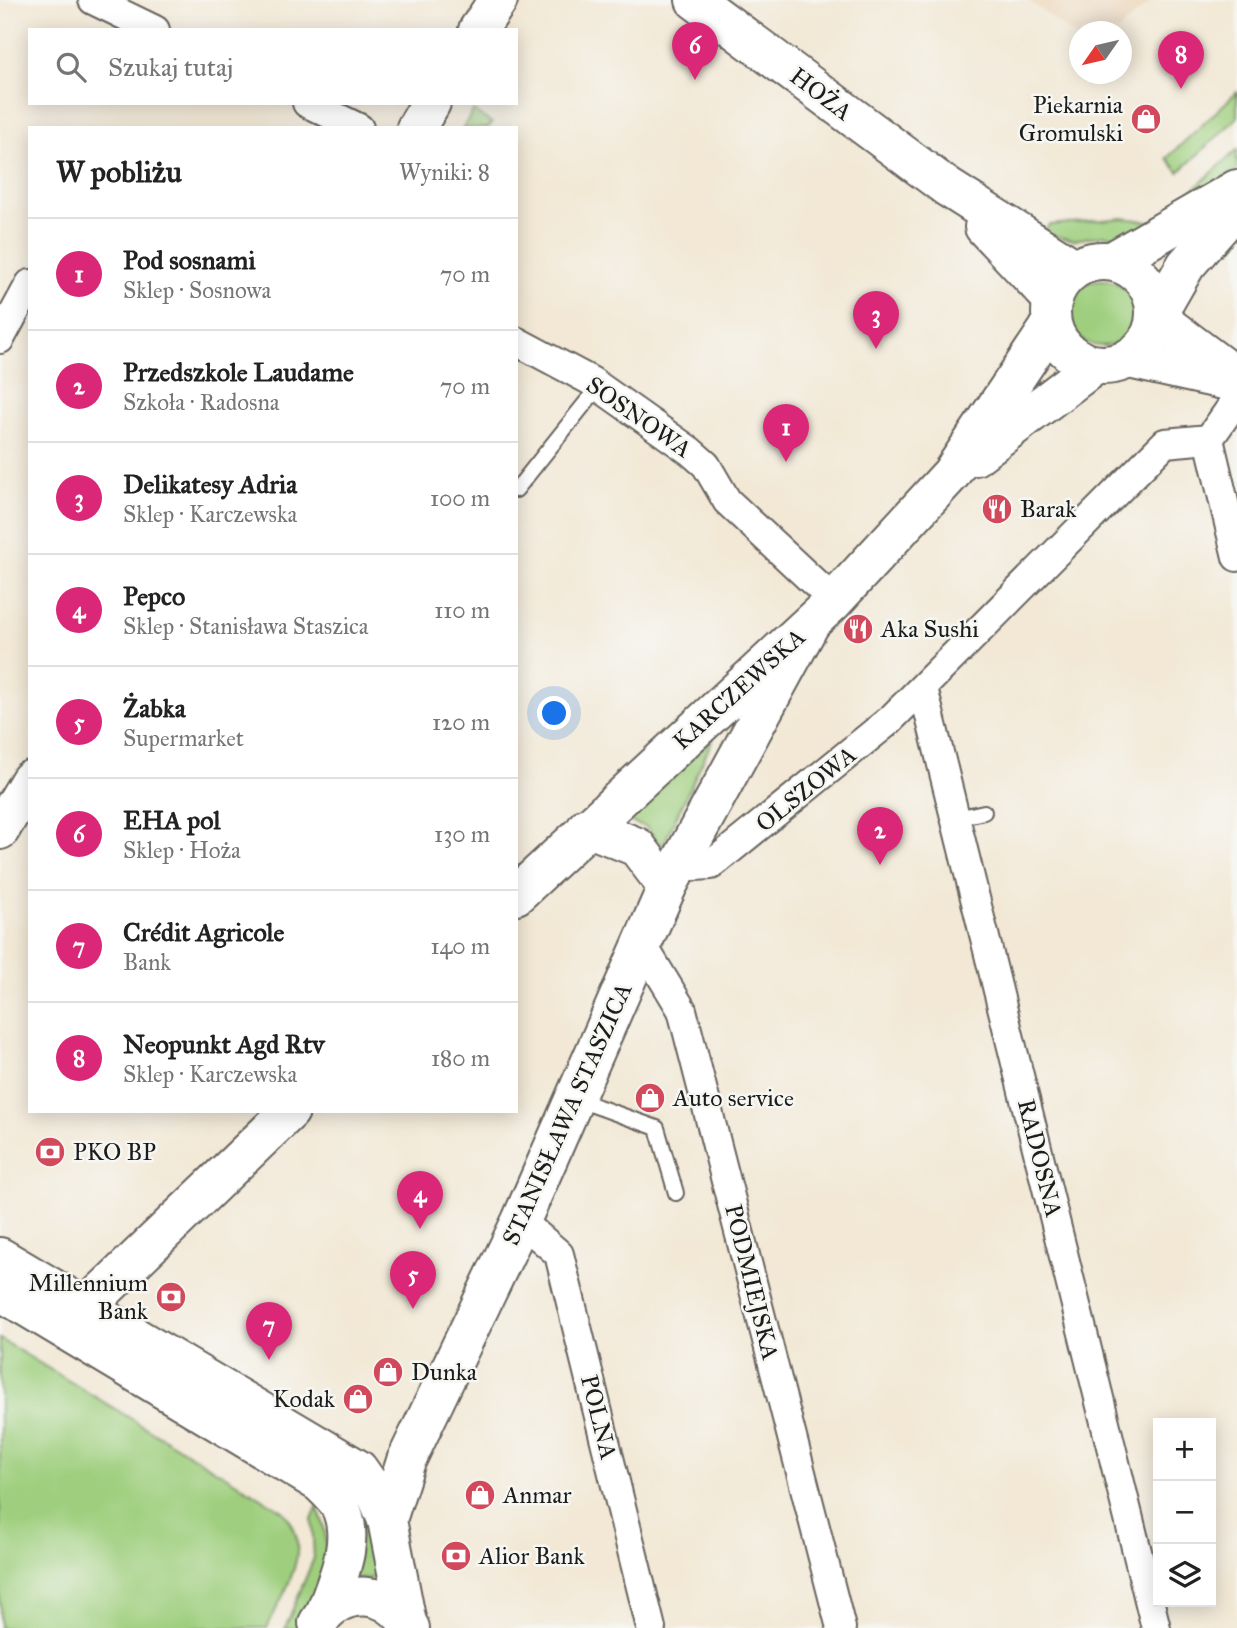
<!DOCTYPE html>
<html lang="pl">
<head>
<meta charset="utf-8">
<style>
  body { margin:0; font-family:"IM FELL Great Primer",serif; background:#f2f2f2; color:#222 }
  .controls { position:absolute; right:21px; bottom:21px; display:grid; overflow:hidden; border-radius:0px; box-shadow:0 4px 18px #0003 }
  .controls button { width:63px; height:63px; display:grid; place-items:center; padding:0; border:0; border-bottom:2px solid #e0e0e0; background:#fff; color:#222; font:35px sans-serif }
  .compass { position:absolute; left:1069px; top:21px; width:63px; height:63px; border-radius:50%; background:#fff; box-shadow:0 4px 18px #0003; rotate:236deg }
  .you { position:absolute; left:555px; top:714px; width:24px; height:24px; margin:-18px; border:5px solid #fff; border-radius:50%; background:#1a73e8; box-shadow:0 0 0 10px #1a73e833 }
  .badge { display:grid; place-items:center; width:46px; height:46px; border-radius:50%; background:#db2777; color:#fff; font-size:23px; font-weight:700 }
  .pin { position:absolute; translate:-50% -58px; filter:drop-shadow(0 2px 4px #0008) }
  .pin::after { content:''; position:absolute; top:37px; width:24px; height:21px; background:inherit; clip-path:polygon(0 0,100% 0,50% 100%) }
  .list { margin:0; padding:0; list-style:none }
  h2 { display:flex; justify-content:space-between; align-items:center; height:91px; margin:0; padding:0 28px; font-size:30px }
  h2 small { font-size:23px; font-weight:400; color:#767676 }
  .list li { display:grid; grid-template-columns:46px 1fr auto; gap:21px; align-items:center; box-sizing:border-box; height:112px; padding:0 28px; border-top:2px solid #e0e0e0 }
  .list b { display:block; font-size:26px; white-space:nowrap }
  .list p { margin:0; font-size:23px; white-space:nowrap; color:#767676 }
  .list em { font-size:23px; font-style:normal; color:#767676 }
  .icon { flex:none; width:38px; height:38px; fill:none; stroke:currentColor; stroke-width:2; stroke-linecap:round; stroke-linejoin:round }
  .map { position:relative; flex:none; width:1237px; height:1628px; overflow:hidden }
  .search { position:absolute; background:#fff; box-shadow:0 4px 18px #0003; left:28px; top:28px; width:490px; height:77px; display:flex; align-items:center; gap:18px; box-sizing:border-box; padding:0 24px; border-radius:0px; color:#767676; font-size:26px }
  .panel { position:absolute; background:#fff; box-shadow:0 4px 18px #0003; left:28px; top:126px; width:490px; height:987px; border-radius:0px }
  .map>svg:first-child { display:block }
  .built { fill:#edd7bb }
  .green { fill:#9fcf7e; stroke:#5e764d; stroke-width:2 }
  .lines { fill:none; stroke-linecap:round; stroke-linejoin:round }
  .lane-casing { stroke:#67635d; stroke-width:18 }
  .street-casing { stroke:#67635d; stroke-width:32 }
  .secondary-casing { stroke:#67635d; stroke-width:42 }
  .lane { stroke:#fff; stroke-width:14 }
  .street { stroke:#fff; stroke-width:28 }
  .secondary { stroke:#fff; stroke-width:38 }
  .labels { text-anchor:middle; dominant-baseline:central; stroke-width:5; stroke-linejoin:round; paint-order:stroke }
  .street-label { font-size:24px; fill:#1c1c1c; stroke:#f6f6f2 }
  .poi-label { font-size:24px; fill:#1c1c1c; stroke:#f6f6f2; text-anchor:start }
</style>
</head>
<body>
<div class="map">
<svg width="1237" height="1628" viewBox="0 0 1237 1628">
  <rect width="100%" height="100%" fill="#f6f6f2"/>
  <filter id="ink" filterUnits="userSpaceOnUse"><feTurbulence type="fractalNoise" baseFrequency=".0143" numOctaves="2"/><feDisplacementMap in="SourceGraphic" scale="14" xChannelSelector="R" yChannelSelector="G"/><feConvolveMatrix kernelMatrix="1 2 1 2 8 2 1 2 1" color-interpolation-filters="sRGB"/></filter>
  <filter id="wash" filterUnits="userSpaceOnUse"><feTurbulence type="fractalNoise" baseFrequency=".00686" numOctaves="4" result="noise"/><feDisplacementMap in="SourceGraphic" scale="28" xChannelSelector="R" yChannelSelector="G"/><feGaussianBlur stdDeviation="1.57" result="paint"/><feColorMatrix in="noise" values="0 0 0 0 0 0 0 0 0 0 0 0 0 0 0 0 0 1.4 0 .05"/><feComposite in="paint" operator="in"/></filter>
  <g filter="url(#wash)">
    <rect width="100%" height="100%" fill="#f2e8d5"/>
    <path class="built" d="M1028 0H1152L1118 31 1080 32 1079 39Z"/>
    <g class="green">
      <path d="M1237 92V118L1179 172 1167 158Z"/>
      <path d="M473 111 492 123 488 128H463Z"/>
      <path d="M1237 150V170L1176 205Z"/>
      <path d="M1123 218 1152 222 1128 238 1104 235 1073 240 1050 235 1046 229 1049 225Z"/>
      <circle cx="1102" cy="313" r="33"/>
      <path d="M714 737 662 847 646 827 622 819Z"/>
      <path d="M0 1339 283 1511C316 1547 284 1591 267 1628H0Z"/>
      <path d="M363 1501 386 1581 371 1578 355 1580Z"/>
      <path d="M317 1507C338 1550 318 1588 298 1628H285L314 1558 312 1519Z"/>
    </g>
  </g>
  <g filter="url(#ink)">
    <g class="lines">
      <g class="lane-casing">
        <g id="lane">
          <path d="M516 490 599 386"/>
          <path d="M957 818 984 812"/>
          <path d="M576 1099 657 1128 676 1193"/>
        </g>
      </g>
      <g class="street-casing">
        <g id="street">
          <path d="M93 0 155 30"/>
          <path d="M307 103 359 128"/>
          <path d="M0 339 30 284"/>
          <path d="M516 341 591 381 690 451 706 465 727 501 834 601"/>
          <path d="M1209 439 1237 557"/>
          <path d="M923 688 1156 1628"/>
          <path d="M678 867 711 865 890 720 1165 443 1209 439 1237 399"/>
          <path d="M642 944 682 1010 841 1628"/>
          <path d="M521 1221 559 1254 651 1628"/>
        </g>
      </g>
      <g class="secondary-casing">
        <g id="secondary">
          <path d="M695 0 947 187 1074 268"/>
          <path d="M478 30 498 0"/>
          <path d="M416 128 431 103"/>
          <path d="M984 227 1052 299"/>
          <path d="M1114 260 1237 189"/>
          <circle cx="1103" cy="313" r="52"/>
          <path d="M1156 317 1186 265 1237 207"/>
          <path d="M1156 317 1236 377"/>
          <path d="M1129 359 1237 383"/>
          <path d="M975 456 1095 365"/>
          <path d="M587 827 637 847 667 887"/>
          <path d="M0 830 30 780"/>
          <path d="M516 895 834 601 951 474 1051 325"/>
          <path d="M0 1257 358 1469 377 1496 387 1520"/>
          <path d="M0 1291 320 1483C326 1489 334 1496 339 1504 357 1538 338 1578 326 1611"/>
          <path d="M85 1308 290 1111"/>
          <path d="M406 1618 387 1520 406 1461 521 1221 667 887 809 626"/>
          <path d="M318 1623C340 1585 392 1589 410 1628"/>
        </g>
      </g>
      <use href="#lane" class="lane"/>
      <use href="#street" class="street"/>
      <use href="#secondary" class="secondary"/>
    </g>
  </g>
  <defs>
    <g id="shop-disc" transform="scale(1.575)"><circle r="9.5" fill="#d1495b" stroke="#f6f6f2"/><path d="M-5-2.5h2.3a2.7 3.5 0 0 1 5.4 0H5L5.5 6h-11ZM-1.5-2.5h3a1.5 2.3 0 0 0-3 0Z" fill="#fff"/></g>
    <g id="restaurant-disc" transform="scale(1.575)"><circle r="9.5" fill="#d1495b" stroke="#f6f6f2"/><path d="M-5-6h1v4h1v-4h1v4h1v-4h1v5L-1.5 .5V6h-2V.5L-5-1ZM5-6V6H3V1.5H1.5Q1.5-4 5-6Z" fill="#fff"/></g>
    <g id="bank-disc" transform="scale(1.575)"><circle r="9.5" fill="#d1495b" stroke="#f6f6f2"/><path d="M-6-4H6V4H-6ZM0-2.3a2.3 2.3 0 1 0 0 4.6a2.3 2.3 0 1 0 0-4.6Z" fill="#fff"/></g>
  </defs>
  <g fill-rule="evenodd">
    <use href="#shop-disc" x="1146" y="119"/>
    <use href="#restaurant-disc" x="997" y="509"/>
    <use href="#restaurant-disc" x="858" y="629"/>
    <use href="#shop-disc" x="650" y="1098"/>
    <use href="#bank-disc" x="50" y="1152"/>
    <use href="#bank-disc" x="171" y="1297"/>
    <use href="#shop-disc" x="388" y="1372"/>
    <use href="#shop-disc" x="358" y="1399"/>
    <use href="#shop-disc" x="480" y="1495"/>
    <use href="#bank-disc" x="456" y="1556"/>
  </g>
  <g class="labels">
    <g class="street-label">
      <text transform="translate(821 94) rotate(37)">HOŻA</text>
      <text transform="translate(639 417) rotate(35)">SOSNOWA</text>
      <text transform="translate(739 689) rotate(-42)">KARCZEWSKA</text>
      <text transform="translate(806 789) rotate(-39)">OLSZOWA</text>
      <text transform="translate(567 1114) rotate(-66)">STANISŁAWA STASZICA</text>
      <text transform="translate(1040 1158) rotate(76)">RADOSNA</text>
      <text transform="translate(752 1282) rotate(76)">PODMIEJSKA</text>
      <text transform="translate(599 1417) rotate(76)">POLNA</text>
    </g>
    <g class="poi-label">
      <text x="1123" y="105" text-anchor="end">Piekarnia<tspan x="1123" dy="28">Gromulski</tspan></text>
      <text x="1020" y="509">Barak</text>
      <text x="881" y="629">Aka Sushi</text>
      <text x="673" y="1098">Auto service</text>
      <text x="73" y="1152">PKO BP</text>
      <text x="148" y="1283" text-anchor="end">Millennium<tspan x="148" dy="28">Bank</tspan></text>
      <text x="411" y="1372">Dunka</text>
      <text x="335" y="1399" text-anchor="end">Kodak</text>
      <text x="503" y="1495">Anmar</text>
      <text x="479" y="1556">Alior Bank</text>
    </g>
  </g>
</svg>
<div class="controls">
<button>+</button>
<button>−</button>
<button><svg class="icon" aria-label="layers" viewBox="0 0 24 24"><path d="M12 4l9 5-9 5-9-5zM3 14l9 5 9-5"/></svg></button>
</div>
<svg class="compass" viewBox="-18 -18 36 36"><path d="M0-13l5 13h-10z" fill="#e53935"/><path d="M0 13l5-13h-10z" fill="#767676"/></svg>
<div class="you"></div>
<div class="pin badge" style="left:786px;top:462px">1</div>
<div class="pin badge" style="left:880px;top:865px">2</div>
<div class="pin badge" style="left:876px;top:349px">3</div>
<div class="pin badge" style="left:420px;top:1229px">4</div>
<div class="pin badge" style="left:413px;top:1309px">5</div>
<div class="pin badge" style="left:695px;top:80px">6</div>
<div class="pin badge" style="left:269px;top:1360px">7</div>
<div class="pin badge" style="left:1181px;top:89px">8</div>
<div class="search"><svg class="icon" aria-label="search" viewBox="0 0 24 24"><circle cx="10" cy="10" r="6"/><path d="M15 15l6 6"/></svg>Szukaj tutaj</div>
<section class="panel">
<h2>W pobliżu<small>Wyniki: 8</small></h2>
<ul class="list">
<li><span class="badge">1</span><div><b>Pod sosnami</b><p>Sklep · Sosnowa</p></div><em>70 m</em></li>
<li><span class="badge">2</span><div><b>Przedszkole Laudame</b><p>Szkoła · Radosna</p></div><em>70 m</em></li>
<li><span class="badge">3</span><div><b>Delikatesy Adria</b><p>Sklep · Karczewska</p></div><em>100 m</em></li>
<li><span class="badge">4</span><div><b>Pepco</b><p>Sklep · Stanisława Staszica</p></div><em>110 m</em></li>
<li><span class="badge">5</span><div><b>Żabka</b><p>Supermarket</p></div><em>120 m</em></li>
<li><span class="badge">6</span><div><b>EHA pol</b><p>Sklep · Hoża</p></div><em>130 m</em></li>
<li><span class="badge">7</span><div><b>Crédit Agricole</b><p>Bank</p></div><em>140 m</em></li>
<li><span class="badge">8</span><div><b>Neopunkt Agd Rtv</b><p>Sklep · Karczewska</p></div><em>180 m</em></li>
</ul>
</section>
</div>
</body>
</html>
